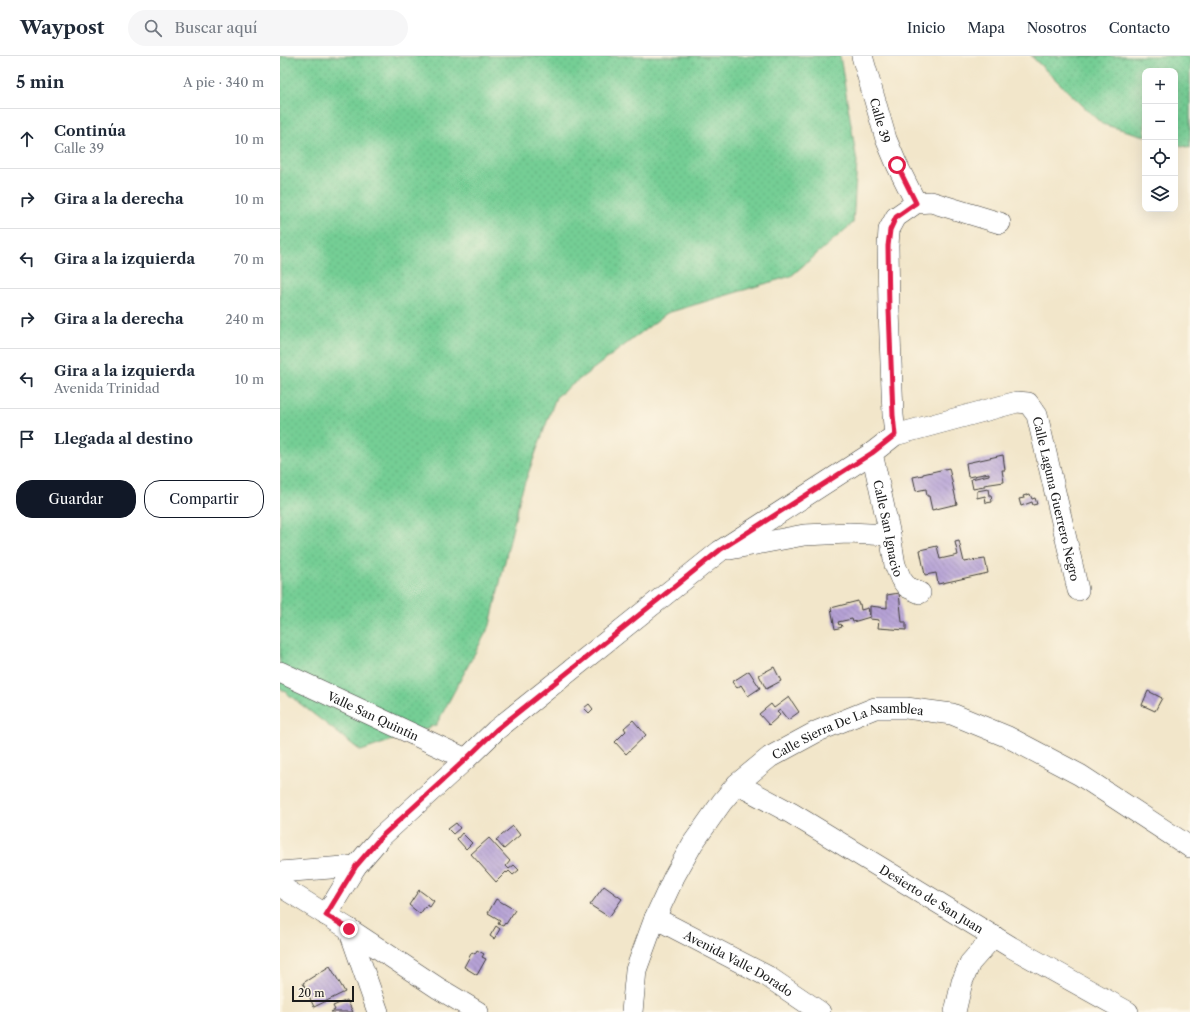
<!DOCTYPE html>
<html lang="es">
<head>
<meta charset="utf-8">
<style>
  body { margin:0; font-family:"Libre Caslon Text",serif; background:#f6f6f7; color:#1f2937 }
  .controls { position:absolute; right:12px; top:12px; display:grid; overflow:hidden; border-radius:8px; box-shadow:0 4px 16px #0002 }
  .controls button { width:36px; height:36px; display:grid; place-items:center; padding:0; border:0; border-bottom:1px solid #e0e1e3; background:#fff; color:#1f2937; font:20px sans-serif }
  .scale { position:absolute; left:12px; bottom:10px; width:62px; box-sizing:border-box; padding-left:4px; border:2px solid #1c1c1c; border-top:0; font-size:11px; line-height:14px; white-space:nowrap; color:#1c1c1c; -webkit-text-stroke:3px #fcf5e5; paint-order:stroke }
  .stop { position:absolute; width:12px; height:12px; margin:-9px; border:3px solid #e11d48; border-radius:50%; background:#fff }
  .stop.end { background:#e11d48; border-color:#fff; box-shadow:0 1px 4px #0008 }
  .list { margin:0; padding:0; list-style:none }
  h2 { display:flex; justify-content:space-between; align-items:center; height:52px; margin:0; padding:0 16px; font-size:17px }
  h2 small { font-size:13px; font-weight:400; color:#747a83 }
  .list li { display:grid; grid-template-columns:26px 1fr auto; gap:12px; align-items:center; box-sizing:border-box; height:60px; padding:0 16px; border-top:1px solid #e0e1e3 }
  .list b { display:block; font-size:15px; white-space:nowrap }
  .list p { margin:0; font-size:13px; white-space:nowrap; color:#747a83 }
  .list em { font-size:13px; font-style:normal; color:#747a83 }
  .actions { display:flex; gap:8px; padding:12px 16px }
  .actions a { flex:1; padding:9px 0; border:1px solid #111827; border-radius:16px; text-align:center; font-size:14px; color:#111827 }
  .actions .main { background:#111827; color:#fff }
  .icon { flex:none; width:22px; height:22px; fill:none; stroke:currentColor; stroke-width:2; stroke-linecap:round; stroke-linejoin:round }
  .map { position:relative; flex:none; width:910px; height:956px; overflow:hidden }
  header { display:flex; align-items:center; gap:24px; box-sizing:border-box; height:56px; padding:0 20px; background:#fff; border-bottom:1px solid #e0e1e3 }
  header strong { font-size:19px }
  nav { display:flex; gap:22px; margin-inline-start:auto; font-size:14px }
  .search { width:280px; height:36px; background:#f6f6f7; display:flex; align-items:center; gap:10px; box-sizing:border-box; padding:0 14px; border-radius:22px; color:#747a83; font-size:15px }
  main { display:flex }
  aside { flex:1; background:#fff }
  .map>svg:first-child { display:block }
  .grass { fill:url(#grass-dots); stroke:#487558 }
  .building { fill:url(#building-back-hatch) }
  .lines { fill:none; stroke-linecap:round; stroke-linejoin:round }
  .minor-casing { stroke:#3c3a36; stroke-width:22 }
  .minor { stroke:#fff; stroke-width:21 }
  .route { stroke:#e11d48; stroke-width:5 }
  .labels { text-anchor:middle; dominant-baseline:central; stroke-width:3; stroke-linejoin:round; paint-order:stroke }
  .street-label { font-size:12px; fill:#1c1c1c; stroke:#fcf5e5 }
</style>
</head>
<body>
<header>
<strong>Waypost</strong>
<div class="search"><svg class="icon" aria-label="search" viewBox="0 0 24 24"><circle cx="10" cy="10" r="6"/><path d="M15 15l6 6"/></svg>Buscar aquí</div>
<nav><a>Inicio</a><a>Mapa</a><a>Nosotros</a><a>Contacto</a></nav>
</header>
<main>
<aside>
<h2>5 min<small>A pie · 340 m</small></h2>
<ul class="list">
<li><svg class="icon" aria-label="ahead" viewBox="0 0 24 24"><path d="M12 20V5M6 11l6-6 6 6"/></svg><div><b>Continúa</b><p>Calle 39</p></div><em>10 m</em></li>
<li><svg class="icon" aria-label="right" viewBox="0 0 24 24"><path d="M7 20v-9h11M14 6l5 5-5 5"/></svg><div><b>Gira a la derecha</b></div><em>10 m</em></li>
<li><svg class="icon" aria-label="left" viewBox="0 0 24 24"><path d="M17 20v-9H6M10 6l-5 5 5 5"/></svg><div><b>Gira a la izquierda</b></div><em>70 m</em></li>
<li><svg class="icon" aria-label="right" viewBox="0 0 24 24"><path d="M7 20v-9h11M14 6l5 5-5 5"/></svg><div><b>Gira a la derecha</b></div><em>240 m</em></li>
<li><svg class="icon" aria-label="left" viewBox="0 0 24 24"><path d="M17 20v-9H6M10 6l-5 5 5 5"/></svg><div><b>Gira a la izquierda</b><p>Avenida Trinidad</p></div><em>10 m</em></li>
<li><svg class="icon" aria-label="arrive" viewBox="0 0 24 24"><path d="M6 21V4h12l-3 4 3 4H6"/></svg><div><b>Llegada al destino</b></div></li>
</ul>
<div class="actions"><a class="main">Guardar</a><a>Compartir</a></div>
</aside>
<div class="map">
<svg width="910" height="956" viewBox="0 0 910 956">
  <defs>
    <pattern id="grass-dots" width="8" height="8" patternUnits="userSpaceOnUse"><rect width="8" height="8" fill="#74ce94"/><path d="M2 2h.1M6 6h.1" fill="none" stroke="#64b07f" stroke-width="1.8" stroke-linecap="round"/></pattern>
    <pattern id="building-back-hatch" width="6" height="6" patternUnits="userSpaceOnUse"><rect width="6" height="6" fill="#b6a2d6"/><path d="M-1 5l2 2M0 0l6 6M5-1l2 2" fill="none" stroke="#9383ad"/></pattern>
  </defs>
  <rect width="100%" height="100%" fill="#fcf5e5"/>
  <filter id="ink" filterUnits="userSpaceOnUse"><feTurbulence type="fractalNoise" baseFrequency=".025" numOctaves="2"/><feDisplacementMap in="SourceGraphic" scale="8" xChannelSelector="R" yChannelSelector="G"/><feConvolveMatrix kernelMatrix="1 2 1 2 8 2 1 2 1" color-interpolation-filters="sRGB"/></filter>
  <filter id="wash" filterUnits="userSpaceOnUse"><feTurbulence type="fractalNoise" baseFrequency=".012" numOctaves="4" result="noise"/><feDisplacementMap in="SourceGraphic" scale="16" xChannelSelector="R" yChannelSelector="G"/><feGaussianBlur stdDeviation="0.9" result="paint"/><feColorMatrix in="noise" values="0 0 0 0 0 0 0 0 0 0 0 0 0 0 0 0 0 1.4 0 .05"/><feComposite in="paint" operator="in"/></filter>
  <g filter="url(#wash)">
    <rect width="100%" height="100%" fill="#f2e6ca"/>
    <g class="grass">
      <path d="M0 0H560L577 106 573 167 511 220 387 257 276 341 241 437 210 569 156 669 81 695 0 632Z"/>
      <path d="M751 0H910V92L895 88V15H865V80L822 68Z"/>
    </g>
    <g id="blocks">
      <g class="building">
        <path d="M723 399 725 414H722L724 426 704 429V431L693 433 691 423 709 419V417L688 421 686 407Z"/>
        <path d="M669 412 677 448 652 454 649 440H647L646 433 636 435 633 421 643 419V418Z"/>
        <path d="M708 433 709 439H711L712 446 706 447 705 440 697 442V435Z"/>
        <path d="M750 438 752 443 755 442 757 448 753 449 752 446 741 450 739 443 744 442 743 440Z"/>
        <path d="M679 485 684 506 705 503 708 517 658 528 656 517 645 519 640 494 657 490 660 503 678 499 675 486Z"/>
        <path d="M619 537 622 566H626V574L598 572 599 564 590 563V550L607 552V539Z"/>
        <path d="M578 545V548H580L581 554 588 552 590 561 573 566 572 563 558 566 559 569 561 568 562 571 555 573 551 552Z"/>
        <path d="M494 611 501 625 486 633 479 619Z"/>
        <path d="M469 615 480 632 468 640 461 629 457 632 452 626Z"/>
        <path d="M868 635 882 642 875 655 862 649Z"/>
        <path d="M509 641 519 656 508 664 500 654 497 656 500 659 489 669 479 658 491 648 494 652Z"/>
        <path d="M309 648 313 653 309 657 304 652Z"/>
        <path d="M353 664 366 679 346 698 335 686 346 675 344 672Z"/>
        <path d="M176 767 180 772 173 778 168 773Z"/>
        <path d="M233 770 240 779 224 793 216 784Z"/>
        <path d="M182 777 192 787 186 793 177 783Z"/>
        <path d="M209 782 230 805 226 810 229 813 234 809 239 814 233 819 229 815 227 817 226 816 216 826 191 798Z"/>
        <path d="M324 830 342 843 329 861 310 849Z"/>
        <path d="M139 834 154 845 150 851 147 849 146 852 145 851 140 858 129 849Z"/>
        <path d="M216 843 235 854 226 868 225 867 223 870 218 868 220 864 208 857Z"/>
        <path d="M216 870 220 873 214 883 210 880Z"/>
        <path d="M197 894 204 898 202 901 206 903 197 919 184 911 192 896 195 898Z"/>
        <path d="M50 910 65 936 34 951 23 927Z"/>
        <path d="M67 944 73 956H51L55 954 53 950Z"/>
      </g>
    </g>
  </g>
  <g filter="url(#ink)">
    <use href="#blocks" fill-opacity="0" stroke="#3c3a36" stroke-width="1"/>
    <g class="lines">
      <g class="minor-casing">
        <g id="minor">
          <path id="s1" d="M582 0 606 83 617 109 636 147"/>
          <path d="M615 379 613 359 609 254 608 190 609 174 616 161 636 147 651 146 720 167"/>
          <path id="s2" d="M592 397 610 479 615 509 621 523 627 531 640 537"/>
          <path d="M450 493 524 479 569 477 610 479"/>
          <path id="s3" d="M0 616 186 703"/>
          <path id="s4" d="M457 728 511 757 731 891 848 956"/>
          <path d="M0 816 76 810"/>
          <path d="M0 830 69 873 158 932 198 956"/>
          <path id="s5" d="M46 859 76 810 101 781 186 703 216 674 440 495 592 397 615 379 737 346 748 347 757 359 798 534"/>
          <path id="s6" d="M375 862 487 920 540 956"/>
          <path d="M69 873 98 956"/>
          <path id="s7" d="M352 956 356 914 375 862 394 821 413 787 442 746 457 728 490 701 538 675 595 652H626L672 658 728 681 800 719 910 791"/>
          <path d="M675 956 682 926 690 907 714 880"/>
        </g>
      </g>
      <use href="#minor" class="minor"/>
    </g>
  </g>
  <g class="lines" filter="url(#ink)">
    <path class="route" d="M69 873 46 859 76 810 101 781 186 703 216 674 440 494 592 397 615 379 613 359 609 254 608 190 610 174 616 161 636 147 617 109"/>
  </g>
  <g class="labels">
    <g class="street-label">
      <text stroke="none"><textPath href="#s1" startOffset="67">Calle 39</textPath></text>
      <text stroke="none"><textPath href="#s5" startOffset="988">Calle Laguna Guerrero Negro</textPath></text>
      <text stroke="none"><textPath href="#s2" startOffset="77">Calle San Ignacio</textPath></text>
      <text stroke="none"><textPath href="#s3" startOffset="103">Valle San Quintin</textPath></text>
      <text stroke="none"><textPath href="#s7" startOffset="382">Calle Sierra De La Asamblea</textPath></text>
      <text stroke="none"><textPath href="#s4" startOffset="226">Desierto de San Juan</textPath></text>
      <text stroke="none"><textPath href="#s6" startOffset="95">Avenida Valle Dorado</textPath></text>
    </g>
  </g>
</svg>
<div class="controls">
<button>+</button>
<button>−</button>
<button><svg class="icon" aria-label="locate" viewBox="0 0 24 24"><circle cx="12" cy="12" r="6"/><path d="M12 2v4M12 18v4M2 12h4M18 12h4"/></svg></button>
<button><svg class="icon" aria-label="layers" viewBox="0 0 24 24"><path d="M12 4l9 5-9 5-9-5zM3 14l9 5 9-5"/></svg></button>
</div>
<div class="scale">20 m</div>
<div class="stop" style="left:617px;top:109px"></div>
<div class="stop end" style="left:69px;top:873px"></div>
</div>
</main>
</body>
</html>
